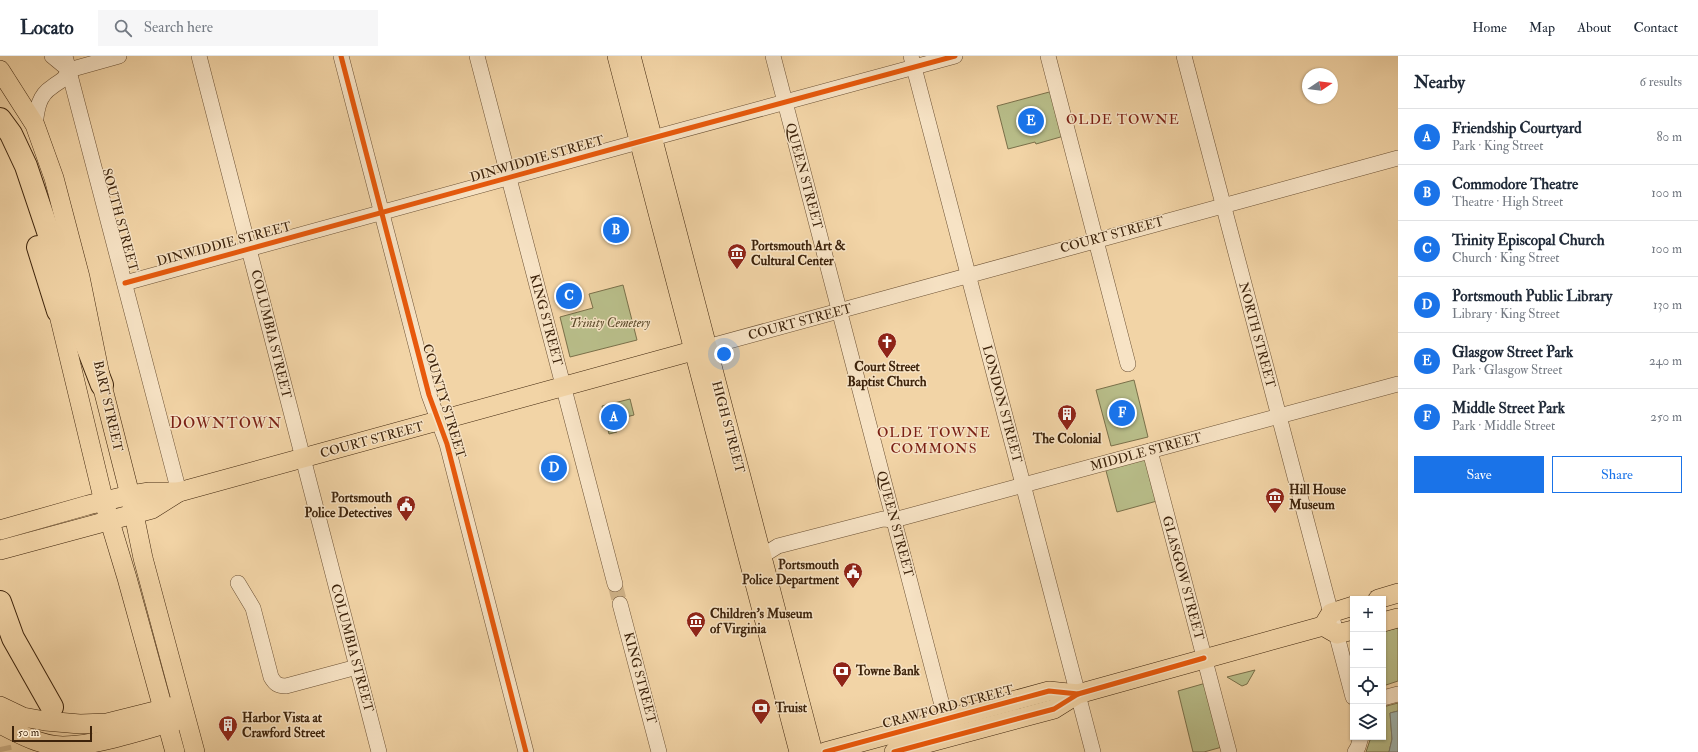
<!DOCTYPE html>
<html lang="en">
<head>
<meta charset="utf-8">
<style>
  body { margin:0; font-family:"IM FELL Double Pica",serif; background:#f6f6f7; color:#1f2937 }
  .controls { position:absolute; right:12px; bottom:12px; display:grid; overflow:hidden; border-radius:0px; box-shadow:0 1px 3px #0004 }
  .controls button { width:36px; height:36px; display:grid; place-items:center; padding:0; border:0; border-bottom:1px solid #e0e1e3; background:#fff; color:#1f2937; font:20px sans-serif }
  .compass { position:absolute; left:1302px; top:12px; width:36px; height:36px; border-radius:50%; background:#fff; box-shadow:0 1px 3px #0004; rotate:77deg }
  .scale { position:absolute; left:12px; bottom:10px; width:80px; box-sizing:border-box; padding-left:4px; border:2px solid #3d230b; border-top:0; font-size:11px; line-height:14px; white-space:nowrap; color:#3d230b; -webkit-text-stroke:3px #f7e3c5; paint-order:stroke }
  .you { position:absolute; left:724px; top:298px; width:14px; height:14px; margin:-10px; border:3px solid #fff; border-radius:50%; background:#1a73e8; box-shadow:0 0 0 6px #1a73e833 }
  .badge { display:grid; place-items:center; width:26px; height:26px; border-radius:50%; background:#1a73e8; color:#fff; font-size:13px; font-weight:700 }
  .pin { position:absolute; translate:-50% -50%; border:2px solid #fff; box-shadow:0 1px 4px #0006 }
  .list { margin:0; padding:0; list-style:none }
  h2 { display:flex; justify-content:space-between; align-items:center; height:52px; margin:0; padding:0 16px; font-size:17px }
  h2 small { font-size:13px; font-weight:400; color:#747a83 }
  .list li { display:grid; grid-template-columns:26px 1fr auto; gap:12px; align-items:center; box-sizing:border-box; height:56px; padding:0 16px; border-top:1px solid #e0e1e3 }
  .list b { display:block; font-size:15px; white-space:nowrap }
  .list p { margin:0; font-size:13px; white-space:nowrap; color:#747a83 }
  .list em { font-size:13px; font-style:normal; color:#747a83 }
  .actions { display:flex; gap:8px; padding:12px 16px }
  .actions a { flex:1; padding:9px 0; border:1px solid #1a73e8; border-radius:0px; text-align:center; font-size:14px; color:#1a73e8 }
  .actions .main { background:#1a73e8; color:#fff }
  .icon { flex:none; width:22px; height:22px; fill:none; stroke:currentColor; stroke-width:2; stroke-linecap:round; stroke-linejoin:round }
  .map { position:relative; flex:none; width:1398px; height:696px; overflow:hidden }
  header { display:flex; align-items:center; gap:24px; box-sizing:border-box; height:56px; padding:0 20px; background:#fff; border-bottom:1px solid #e0e1e3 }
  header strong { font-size:19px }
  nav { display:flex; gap:22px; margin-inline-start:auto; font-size:14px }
  .search { width:280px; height:36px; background:#f6f6f7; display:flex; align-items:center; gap:10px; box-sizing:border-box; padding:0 14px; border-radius:0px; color:#747a83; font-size:15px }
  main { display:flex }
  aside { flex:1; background:#fff }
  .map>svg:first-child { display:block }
  .green { fill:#b8bd89; stroke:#7a704a }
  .water { fill:#9fb6b1; stroke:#787b6f }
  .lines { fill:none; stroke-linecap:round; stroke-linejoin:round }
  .minor-tunnel { stroke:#ceb187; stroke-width:15; stroke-dasharray:15 8; stroke-linecap:butt }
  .highway-tunnel { stroke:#ceb187; stroke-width:22; stroke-dasharray:22 11; stroke-linecap:butt }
  .minor-casing { stroke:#6a4f32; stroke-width:16 }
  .major-casing { stroke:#3d230b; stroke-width:20 }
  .highway-casing { stroke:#3d230b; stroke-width:24 }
  .minor { stroke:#f7e3c5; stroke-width:15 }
  .major { stroke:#f2d4a6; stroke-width:19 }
  .highway { stroke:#f2d4a6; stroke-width:22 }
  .cycleway-casing { stroke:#f7e3c5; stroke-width:8 }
  .cycleway { stroke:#e8590c; stroke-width:5 }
  .labels { text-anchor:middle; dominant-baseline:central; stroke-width:3; stroke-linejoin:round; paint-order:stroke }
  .street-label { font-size:13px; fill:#3d230b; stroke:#f7e3c5 }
  .poi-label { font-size:13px; font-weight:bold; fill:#3d230b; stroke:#f7e3c5; text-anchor:start }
  .park-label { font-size:13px; font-style:italic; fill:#5c4a2a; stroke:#f7e3c5 }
  .neighbourhood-label { font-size:14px; letter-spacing:1px; fill:#7a1f14; stroke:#f7e3c5 }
  .quarter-label { font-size:15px; letter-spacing:1px; fill:#7a1f14; stroke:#f7e3c5 }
</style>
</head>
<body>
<header>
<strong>Locato</strong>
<div class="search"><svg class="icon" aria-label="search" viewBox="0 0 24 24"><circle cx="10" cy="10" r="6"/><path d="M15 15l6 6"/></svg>Search here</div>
<nav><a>Home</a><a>Map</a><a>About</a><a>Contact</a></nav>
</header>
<main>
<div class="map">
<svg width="1398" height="696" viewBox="0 0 1398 696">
  <rect width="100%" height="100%" fill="#f2d4a6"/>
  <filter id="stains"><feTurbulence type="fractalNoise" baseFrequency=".005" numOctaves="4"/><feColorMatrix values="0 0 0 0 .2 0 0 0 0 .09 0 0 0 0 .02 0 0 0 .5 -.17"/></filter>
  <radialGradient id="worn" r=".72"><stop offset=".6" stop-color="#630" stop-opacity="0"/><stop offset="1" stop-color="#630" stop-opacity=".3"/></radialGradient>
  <g class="green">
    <path d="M1053 35 1064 80 1036 88 1035 86 1008 93 997 50Z"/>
    <path d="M623 229 637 284 570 301 560 261 593 252 589 238Z"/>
    <path d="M1134 324 1148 381 1111 390 1096 334Z"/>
    <path d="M630 343 634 359 614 364 617 376 609 378 602 350Z"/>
    <path d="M1145 400 1157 445 1117 456 1105 411Z"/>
    <path d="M1398 572V625L1383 630V575Z"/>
    <path d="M1255 614 1247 628 1242 630 1227 621Z"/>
    <path d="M1206 627 1222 691 1204 696H1193L1178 635Z"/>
    <path d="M1398 647V655L1390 657 1392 683 1389 696H1366L1371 681H1383V651Z"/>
  </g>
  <path class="water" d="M1398 655V696H1389L1392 683 1390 657Z"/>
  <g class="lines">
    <path class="minor-tunnel" d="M615 528 620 548"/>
    <path class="highway-tunnel" d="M0 691 1 696"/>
    <g class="minor-casing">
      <g id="minor">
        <path d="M52 0 69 14"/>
        <path d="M65 0 179 436"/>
        <path d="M199 0 379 696"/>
        <path d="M341 0 429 339 447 388 526 696"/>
        <path d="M477 0 615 528"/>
        <path d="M773 0 948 672"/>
        <path d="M911 0 1093 696"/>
        <path d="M1048 0 1128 308"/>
        <path d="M1184 0 1353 641"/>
        <path d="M35 69C37 54 38 40 52 31 62 23 63 26 69 14L119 0"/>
        <path d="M125 227C401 152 678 74 955 0"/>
        <path d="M707 291 1398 102"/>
        <path d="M1150 395 1229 696"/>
        <path d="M762 500 778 490 883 463 894 464 1398 328"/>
        <path d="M238 527 253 552 271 621C275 628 278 630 286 630L357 611"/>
        <path d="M620 548 659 696"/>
        <path d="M1383 642 1398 638"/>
        <path d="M1355 696 1358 691 1361 681"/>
      </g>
    </g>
    <g class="major-casing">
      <g id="major">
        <path d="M617 0 799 696"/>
        <path d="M631 0 813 696"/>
        <path d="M0 14 35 69 54 122 80 221 102 329 130 439 143 502 195 696"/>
        <path d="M58 255 104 446 127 522 175 696"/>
        <path d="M0 474 88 449 130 439 148 436H179"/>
        <path d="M0 494 152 453 179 436 707 291"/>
        <path d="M1378 543 1398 537"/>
        <path d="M1383 566 1398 562"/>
        <path d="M1323 570 1337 578 1353 574"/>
        <path d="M0 650 23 661 45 665 80 668 107 667 175 650"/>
        <path d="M0 668C19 678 41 690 63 690 97 690 146 673 179 664"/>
        <path d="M825 696 1049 635 1078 638"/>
        <path d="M894 696 1054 653 1078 638 1323 570 1331 557 1353 550"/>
      </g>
    </g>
    <g class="highway-casing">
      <g id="highway">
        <path d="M0 63 11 78 26 110 66 229 75 259 102 329"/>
        <path d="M38 191 58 255"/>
        <path d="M0 546 13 582 52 651"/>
      </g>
    </g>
    <use href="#minor" class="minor"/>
    <use href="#major" class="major"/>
    <use href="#highway" class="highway"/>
    <g class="cycleway-casing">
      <g id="cycleway">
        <path d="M341 0 429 339 447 388 526 696"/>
        <path d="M125 227C401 152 678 74 955 0"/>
        <path d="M825 696 1049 635 1078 638"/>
        <path d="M894 696 1054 653 1078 638 1204 602"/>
      </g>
    </g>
    <use href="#cycleway" class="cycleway"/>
  </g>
  <defs>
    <g id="museum-pin" transform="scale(1)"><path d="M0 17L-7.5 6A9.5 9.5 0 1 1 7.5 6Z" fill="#8f2418" stroke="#f7e3c5"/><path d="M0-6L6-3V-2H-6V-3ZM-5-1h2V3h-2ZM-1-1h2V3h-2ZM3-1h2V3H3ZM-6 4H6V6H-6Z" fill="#fff"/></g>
    <g id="church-pin" transform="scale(1)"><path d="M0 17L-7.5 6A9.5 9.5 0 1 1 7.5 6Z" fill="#8f2418" stroke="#f7e3c5"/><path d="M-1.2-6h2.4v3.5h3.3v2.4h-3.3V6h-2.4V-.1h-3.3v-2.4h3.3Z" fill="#fff"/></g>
    <g id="building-pin" transform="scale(1)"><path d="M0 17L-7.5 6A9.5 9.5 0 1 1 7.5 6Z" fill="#8f2418" stroke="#f7e3c5"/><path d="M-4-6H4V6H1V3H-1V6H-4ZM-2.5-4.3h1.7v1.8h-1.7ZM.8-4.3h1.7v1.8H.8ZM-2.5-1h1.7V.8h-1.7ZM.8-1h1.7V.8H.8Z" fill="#fff"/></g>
    <g id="civic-pin" transform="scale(1)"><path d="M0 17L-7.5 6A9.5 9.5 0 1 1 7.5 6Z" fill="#8f2418" stroke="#f7e3c5"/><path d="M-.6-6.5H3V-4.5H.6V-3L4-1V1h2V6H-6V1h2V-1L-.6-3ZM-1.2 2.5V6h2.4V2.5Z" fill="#fff"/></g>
    <g id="bank-pin" transform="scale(1)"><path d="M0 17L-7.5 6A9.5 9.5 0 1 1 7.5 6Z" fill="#8f2418" stroke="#f7e3c5"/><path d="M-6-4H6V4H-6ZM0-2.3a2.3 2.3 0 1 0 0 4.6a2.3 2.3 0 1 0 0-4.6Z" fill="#fff"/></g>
  </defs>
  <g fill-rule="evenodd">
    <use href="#museum-pin" x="737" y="197"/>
    <use href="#church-pin" x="887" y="286"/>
    <use href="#building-pin" x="1067" y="358"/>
    <use href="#museum-pin" x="1275" y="441"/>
    <use href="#civic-pin" x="406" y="449"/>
    <use href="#civic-pin" x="853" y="516"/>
    <use href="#museum-pin" x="696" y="565"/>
    <use href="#bank-pin" x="842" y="615"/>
    <use href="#bank-pin" x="761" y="652"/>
    <use href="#building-pin" x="228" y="669"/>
  </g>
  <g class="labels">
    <g class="street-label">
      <text transform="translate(537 103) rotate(-16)">DINWIDDIE STREET</text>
      <text transform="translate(804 120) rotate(75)">QUEEN STREET</text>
      <text transform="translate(120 164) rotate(75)">SOUTH STREET</text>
      <text transform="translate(1112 179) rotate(-15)">COURT STREET</text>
      <text transform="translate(224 188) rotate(-15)">DINWIDDIE STREET</text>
      <text transform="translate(546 264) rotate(75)">KING STREET</text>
      <text transform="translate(800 266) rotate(-15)">COURT STREET</text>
      <text transform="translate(271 278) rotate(76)">COLUMBIA STREET</text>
      <text transform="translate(1257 279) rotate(75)">NORTH STREET</text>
      <text transform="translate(444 345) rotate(73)">COUNTY STREET</text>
      <text transform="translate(1002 348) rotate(75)">LONDON STREET</text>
      <text transform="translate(108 350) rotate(77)">BART STREET</text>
      <text transform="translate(728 371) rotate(75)">HIGH STREET</text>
      <text transform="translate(372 384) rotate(-15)">COURT STREET</text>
      <text transform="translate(1146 396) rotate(-15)">MIDDLE STREET</text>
      <text transform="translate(895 468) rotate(75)">QUEEN STREET</text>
      <text transform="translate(1183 522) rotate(75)">GLASGOW STREET</text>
      <text transform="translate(352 592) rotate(75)">COLUMBIA STREET</text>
      <text transform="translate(640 622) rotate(75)">KING STREET</text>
      <text transform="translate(948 651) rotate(-15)">CRAWFORD STREET</text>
    </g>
    <g class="poi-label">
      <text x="751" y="190">Portsmouth Art &amp;<tspan x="751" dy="15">Cultural Center</tspan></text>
      <text x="887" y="311" text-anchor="middle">Court Street<tspan x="887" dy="15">Baptist Church</tspan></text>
      <text x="1067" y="383" text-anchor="middle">The Colonial</text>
      <text x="1289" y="434">Hill House<tspan x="1289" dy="15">Museum</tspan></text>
      <text x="392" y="442" text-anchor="end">Portsmouth<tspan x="392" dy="15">Police Detectives</tspan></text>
      <text x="839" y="509" text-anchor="end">Portsmouth<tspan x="839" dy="15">Police Department</tspan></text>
      <text x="710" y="558">Children's Museum<tspan x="710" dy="15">of Virginia</tspan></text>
      <text x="856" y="615">Towne Bank</text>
      <text x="775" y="652">Truist</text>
      <text x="242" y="662">Harbor Vista at<tspan x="242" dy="15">Crawford Street</tspan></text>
    </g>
    <g class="park-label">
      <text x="610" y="267">Trinity Cemetery</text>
    </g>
    <g class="neighbourhood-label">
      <text x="1123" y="63">OLDE TOWNE</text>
      <text x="934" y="376">OLDE TOWNE<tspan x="934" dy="16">COMMONS</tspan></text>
    </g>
    <g class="quarter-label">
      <text x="226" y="367">DOWNTOWN</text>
    </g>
  </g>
  <rect width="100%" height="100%" filter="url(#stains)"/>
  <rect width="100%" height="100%" fill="url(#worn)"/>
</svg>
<div class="controls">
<button>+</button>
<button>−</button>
<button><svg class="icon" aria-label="locate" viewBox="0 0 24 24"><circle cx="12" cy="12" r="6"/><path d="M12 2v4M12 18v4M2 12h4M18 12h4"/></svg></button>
<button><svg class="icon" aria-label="layers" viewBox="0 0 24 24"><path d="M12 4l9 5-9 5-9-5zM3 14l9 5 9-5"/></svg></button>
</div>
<svg class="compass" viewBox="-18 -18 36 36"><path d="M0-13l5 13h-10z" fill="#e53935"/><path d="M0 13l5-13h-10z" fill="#747a83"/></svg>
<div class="scale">50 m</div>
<div class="you"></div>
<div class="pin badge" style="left:614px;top:361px">A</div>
<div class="pin badge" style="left:616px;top:174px">B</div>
<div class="pin badge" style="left:569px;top:240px">C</div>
<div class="pin badge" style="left:554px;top:412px">D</div>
<div class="pin badge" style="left:1031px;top:65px">E</div>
<div class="pin badge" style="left:1122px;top:357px">F</div>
</div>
<aside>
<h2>Nearby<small>6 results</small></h2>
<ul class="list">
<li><span class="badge">A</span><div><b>Friendship Courtyard</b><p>Park · King Street</p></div><em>80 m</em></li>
<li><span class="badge">B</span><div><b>Commodore Theatre</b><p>Theatre · High Street</p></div><em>100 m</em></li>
<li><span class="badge">C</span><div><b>Trinity Episcopal Church</b><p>Church · King Street</p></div><em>100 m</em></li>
<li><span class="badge">D</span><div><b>Portsmouth Public Library</b><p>Library · King Street</p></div><em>130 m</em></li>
<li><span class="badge">E</span><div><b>Glasgow Street Park</b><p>Park · Glasgow Street</p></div><em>240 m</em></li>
<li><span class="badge">F</span><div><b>Middle Street Park</b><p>Park · Middle Street</p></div><em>250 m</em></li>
</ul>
<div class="actions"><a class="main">Save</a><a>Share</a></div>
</aside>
</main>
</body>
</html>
